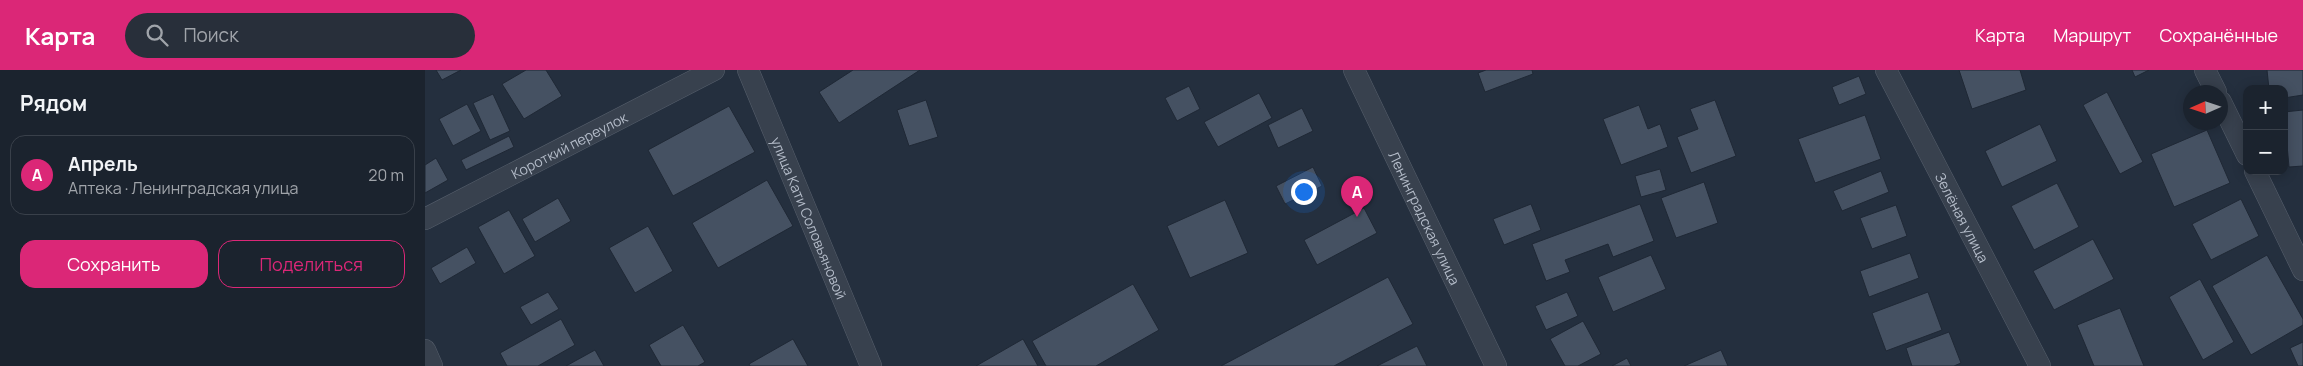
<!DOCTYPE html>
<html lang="ru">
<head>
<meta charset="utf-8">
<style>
  body { margin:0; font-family:Manrope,sans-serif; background:#282f3a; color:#f1f3f6 }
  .controls { position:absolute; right:15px; top:15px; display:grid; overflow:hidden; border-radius:10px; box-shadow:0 2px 12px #0003 }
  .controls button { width:45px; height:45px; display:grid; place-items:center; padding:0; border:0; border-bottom:1px solid #39404a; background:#1b232e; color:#f1f3f6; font:25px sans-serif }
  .compass { position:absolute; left:1758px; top:15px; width:45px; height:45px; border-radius:50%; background:#1b232e; box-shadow:0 2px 12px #0003; rotate:267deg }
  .you { position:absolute; left:878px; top:121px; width:18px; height:18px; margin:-12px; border:4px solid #fff; border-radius:50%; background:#1a73e8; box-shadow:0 0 0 8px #1a73e833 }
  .badge { display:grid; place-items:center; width:32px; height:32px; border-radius:50%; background:#db2777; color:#fff; font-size:16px; font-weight:700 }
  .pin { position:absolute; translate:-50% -41px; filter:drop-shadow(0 1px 2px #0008) }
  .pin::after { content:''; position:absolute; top:26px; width:18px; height:15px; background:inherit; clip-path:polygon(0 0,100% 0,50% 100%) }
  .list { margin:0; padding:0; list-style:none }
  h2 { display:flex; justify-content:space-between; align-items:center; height:65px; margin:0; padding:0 20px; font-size:21px }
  h2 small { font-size:16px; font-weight:400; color:#a0a4aa }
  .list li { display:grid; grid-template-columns:32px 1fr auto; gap:15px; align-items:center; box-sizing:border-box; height:80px; margin:0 10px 10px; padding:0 10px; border:1px solid #39404a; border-radius:15px }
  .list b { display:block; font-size:19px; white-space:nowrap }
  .list p { margin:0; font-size:16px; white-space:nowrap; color:#a0a4aa }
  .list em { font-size:16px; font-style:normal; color:#a0a4aa }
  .actions { display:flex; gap:10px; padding:15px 20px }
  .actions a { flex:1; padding:11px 0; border:1px solid #db2777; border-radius:15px; text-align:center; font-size:18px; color:#db2777 }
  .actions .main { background:#db2777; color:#fff }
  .icon { flex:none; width:28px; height:28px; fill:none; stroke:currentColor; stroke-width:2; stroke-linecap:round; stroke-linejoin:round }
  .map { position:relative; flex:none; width:1878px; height:296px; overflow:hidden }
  header { display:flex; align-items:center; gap:30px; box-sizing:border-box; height:70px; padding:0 25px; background:#db2777; color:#fff }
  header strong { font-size:24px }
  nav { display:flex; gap:28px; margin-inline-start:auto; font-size:18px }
  .search { width:350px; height:45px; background:#282f3a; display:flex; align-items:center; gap:12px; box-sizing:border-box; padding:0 18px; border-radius:28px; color:#a0a4aa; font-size:19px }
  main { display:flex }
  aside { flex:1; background:#1b232e }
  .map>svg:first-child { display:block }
  .building { fill:#455162; stroke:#1f2835 }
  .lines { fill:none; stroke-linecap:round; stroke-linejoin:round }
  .street-casing { stroke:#565f6c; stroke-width:22 }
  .street { stroke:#38414e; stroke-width:21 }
  .labels { text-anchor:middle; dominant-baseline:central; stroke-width:4.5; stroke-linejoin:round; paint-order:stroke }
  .street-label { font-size:14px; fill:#b4bcc9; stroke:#1d2633 }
</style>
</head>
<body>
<header>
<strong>Карта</strong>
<div class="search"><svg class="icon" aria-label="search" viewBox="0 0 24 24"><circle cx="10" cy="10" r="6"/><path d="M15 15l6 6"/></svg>Поиск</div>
<nav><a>Карта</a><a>Маршрут</a><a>Сохранённые</a></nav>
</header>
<main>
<aside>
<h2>Рядом<small></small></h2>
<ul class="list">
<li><span class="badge">A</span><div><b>Апрель</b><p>Аптека · Ленинградская улица</p></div><em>20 m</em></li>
</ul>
<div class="actions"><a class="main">Сохранить</a><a>Поделиться</a></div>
</aside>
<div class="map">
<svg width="1878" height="296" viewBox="0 0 1878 296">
  <rect width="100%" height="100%" fill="#242f3e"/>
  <g class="building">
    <path d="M11 0H36L17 10Z"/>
    <path d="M101 0H121L137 26 99 49 77 14Z"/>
    <path d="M428 0H495L414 53 394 22Z"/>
    <path d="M1061 0H1107L1108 4 1060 22 1053 3Z"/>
    <path d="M1534 0H1595L1601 20 1547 39Z"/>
    <path d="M1707 0H1724L1710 7Z"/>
    <path d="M1842 0H1878V25L1859 28V19H1844Z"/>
    <path d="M1434 6 1441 24 1414 35 1407 17Z"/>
    <path d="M764 16 775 39 752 51 740 28Z"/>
    <path d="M1682 22 1718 92 1695 104 1658 35Z"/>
    <path d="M834 23 847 48 793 77 779 52Z"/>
    <path d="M68 24 85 61 65 70 48 33Z"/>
    <path d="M501 30 513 67 484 76 472 40Z"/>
    <path d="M1290 30 1311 86 1266 103 1252 67 1273 59 1265 39Z"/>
    <path d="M42 34 56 61 28 76 14 49Z"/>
    <path d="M1214 35 1223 59 1235 54 1243 77 1196 95 1178 49Z"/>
    <path d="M304 36 330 82 248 126 223 80Z"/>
    <path d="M877 38 888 61 853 78 843 55Z"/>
    <path d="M1878 40V96L1864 97 1859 42Z"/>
    <path d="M1440 45 1456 89 1390 113 1373 69Z"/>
    <path d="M1615 54 1632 91 1577 117 1560 81Z"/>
    <path d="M1782 60 1805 113 1749 137 1726 84Z"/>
    <path d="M84 66 89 77 41 100 36 90Z"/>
    <path d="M11 88 23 110 0 123V95Z"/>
    <path d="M888 97 897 116 860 134 851 116Z"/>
    <path d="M1235 99 1241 120 1216 127 1210 106Z"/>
    <path d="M1456 101 1464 122 1417 141 1408 121Z"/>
    <path d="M342 110 368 156 293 198 267 153Z"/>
    <path d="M1279 112 1293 153 1251 168 1236 128Z"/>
    <path d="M1632 113 1654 157 1609 180 1586 136Z"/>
    <path d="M133 128 146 151 110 172 97 149Z"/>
    <path d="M1816 129 1834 166 1786 190 1767 154Z"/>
    <path d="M800 130 823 183 765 208 742 156Z"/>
    <path d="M1106 134 1116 160 1079 175 1068 149Z"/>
    <path d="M1215 134 1229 171 1188 187 1183 174 1140 190 1145 202 1121 211 1107 174Z"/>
    <path d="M1471 135 1482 166 1447 179 1435 148Z"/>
    <path d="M939 138 952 163 892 195 879 170Z"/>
    <path d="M84 140 110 186 79 204 53 157Z"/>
    <path d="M223 156 248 201 210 223 184 178Z"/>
    <path d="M1668 169 1689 209 1629 240 1608 201Z"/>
    <path d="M42 177 51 193 15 214 6 198Z"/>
    <path d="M1485 183 1494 208 1444 227 1435 201Z"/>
    <path d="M1226 185 1241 219 1188 242 1173 207Z"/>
    <path d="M1842 185 1878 249V255L1826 285 1787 216Z"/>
    <path d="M963 207 988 254 909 296H796Z"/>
    <path d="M1775 209 1809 272 1778 290 1744 227Z"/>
    <path d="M708 214 734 260 671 296H621L607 271Z"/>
    <path d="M123 222 134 239 106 255 95 237Z"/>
    <path d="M1142 222 1153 246 1121 260 1110 236Z"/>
    <path d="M1503 222 1517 260 1461 281 1447 243Z"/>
    <path d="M1695 238 1719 296H1669L1652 255Z"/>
    <path d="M136 249 150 275 113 296H82L75 283Z"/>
    <path d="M1158 251 1176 284 1153 296H1140L1125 269Z"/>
    <path d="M258 255 280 292 273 296H236L224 275Z"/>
    <path d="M1524 262 1536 293 1529 296H1487L1481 278Z"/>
    <path d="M368 269 383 296H325L324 294Z"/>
    <path d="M598 269 613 296H551Z"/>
    <path d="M1878 272V296H1873L1865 278Z"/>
    <path d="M992 276 1002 296H952Z"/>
    <path d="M170 280 179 296H141Z"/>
    <path d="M1296 280 1303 296H1259Z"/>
    <path d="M1202 288 1206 296H1187Z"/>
  </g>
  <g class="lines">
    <g class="street-casing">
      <g id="street">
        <path id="s1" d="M323 0 446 296"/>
        <path id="s2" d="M929 0 1071 296"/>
        <path id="s3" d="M1461 0 1615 296"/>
        <path d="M1780 0 1791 22"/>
        <path d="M1796 32 1822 85"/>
        <path d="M1830 101 1878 200"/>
        <path id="s4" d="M0 149 289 0"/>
        <path d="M0 280 7 296"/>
      </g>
    </g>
    <use href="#street" class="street"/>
  </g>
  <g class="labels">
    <g class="street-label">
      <text stroke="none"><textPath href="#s4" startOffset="162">Короткий переулок</textPath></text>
      <text stroke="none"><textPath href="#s1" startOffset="160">улица Кати Соловьяновой</textPath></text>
      <text stroke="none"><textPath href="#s2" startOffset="164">Ленинградская улица</textPath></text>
      <text stroke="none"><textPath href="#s3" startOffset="166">Зелёная улица</textPath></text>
    </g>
  </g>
</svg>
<div class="controls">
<button>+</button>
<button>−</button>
</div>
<svg class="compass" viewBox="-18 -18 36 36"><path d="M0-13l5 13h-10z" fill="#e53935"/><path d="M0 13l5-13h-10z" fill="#a0a4aa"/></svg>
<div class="you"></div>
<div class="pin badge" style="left:932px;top:147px">A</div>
</div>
</main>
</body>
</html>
